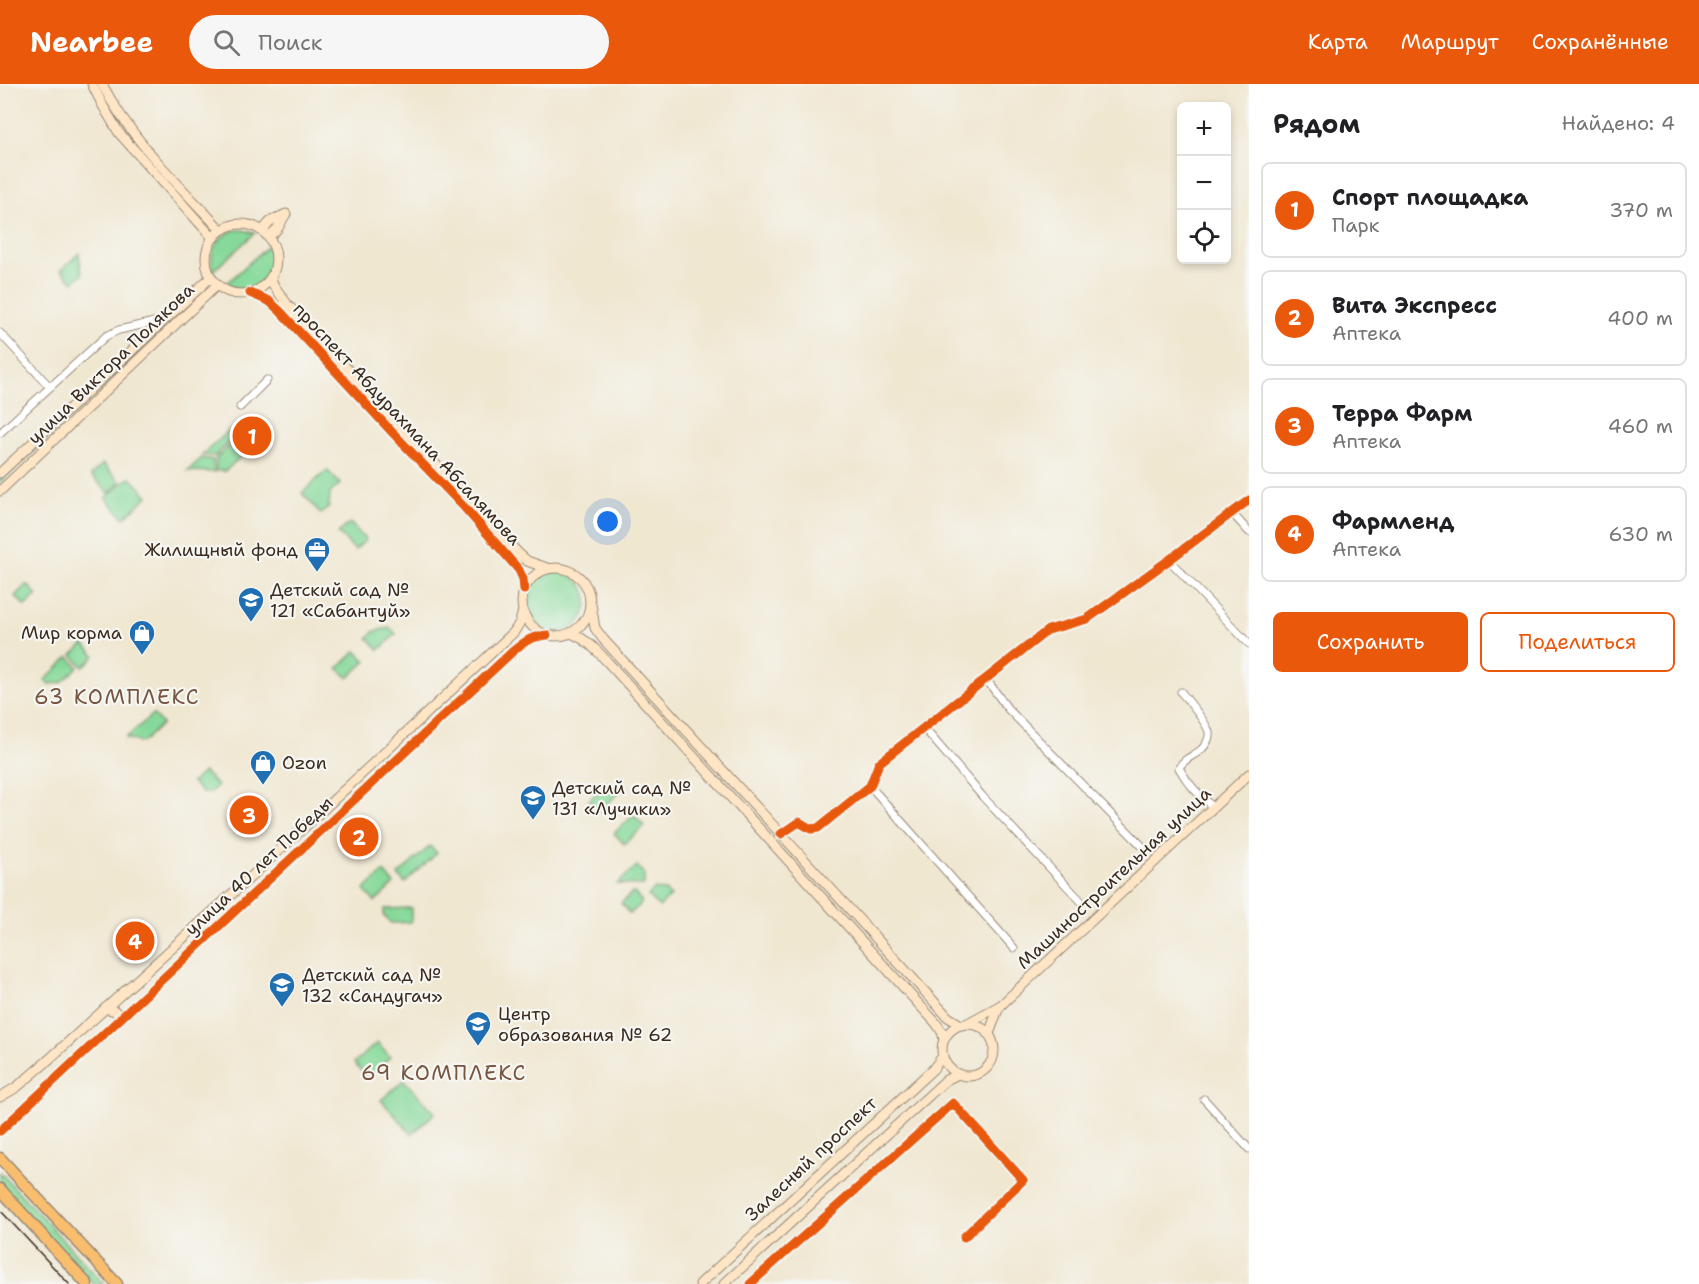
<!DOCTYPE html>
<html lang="ru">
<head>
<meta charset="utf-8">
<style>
  body { margin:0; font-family:"Shantell Sans",sans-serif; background:#f6f6f6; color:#202124 }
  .controls { position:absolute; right:18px; top:18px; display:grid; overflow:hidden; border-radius:9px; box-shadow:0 3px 9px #0003 }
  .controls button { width:54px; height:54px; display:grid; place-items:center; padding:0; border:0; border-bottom:2px solid #e0e0e0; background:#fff; color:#202124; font:30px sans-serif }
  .you { position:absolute; left:608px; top:438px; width:21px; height:21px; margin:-15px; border:4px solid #fff; border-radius:50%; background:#1a73e8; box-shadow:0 0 0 9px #1a73e833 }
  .badge { display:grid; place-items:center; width:39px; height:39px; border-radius:50%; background:#ea580c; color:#fff; font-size:20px; font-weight:700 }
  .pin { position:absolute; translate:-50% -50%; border:3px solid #fff; box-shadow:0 2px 6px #0006 }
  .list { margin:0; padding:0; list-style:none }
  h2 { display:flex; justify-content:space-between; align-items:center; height:78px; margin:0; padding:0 24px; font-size:26px }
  h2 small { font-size:20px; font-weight:400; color:#757577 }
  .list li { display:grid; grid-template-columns:39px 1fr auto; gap:18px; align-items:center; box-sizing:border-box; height:96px; margin:0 12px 12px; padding:0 12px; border:2px solid #e0e0e0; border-radius:9px }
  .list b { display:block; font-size:22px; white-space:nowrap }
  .list p { margin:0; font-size:20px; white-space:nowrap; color:#757577 }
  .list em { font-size:20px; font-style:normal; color:#757577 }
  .actions { display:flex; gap:12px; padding:18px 24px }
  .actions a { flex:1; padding:14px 0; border:2px solid #ea580c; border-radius:9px; text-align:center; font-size:21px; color:#ea580c }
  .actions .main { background:#ea580c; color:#fff }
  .icon { flex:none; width:33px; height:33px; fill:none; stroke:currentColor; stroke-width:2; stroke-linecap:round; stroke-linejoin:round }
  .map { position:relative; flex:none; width:1249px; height:1200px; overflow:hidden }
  header { display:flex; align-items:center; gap:36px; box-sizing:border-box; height:84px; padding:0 30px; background:#ea580c; color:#fff }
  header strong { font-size:28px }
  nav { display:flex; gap:33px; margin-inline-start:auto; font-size:21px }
  .search { width:420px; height:54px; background:#f6f6f6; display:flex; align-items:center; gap:15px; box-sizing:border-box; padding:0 21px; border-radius:33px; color:#757577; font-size:22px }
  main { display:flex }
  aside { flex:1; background:#fff }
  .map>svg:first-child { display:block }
  .green { fill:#86d99a; stroke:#60825c; stroke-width:1.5 }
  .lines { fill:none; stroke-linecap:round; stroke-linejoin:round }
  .street-casing { stroke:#968878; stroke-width:9 }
  .secondary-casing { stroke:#968878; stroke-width:11 }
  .primary-casing { stroke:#968878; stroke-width:13 }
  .street { stroke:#fff; stroke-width:7 }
  .secondary { stroke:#fde5c5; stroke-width:9 }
  .primary { stroke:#f9be6d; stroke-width:10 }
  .tram { stroke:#3b2a1e; stroke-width:1.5 }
  .cycleway-casing { stroke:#f6f6f2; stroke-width:13 }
  .cycleway { stroke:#e8590c; stroke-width:9 }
  .labels { text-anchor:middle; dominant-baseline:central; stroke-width:4.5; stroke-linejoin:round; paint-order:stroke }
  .street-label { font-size:18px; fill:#3b2a1e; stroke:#f6f6f2 }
  .poi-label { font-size:18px; fill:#3b2a1e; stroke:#f6f6f2; text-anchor:start }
  .quarter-label { font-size:21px; letter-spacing:1.5px; fill:#78553f; stroke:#f6f6f2 }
</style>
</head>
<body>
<header>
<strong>Nearbee</strong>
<div class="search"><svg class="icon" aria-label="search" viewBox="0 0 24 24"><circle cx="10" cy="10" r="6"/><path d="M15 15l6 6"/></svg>Поиск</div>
<nav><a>Карта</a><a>Маршрут</a><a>Сохранённые</a></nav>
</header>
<main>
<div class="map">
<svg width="1249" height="1200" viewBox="0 0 1249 1200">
  <rect width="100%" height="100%" fill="#f6f6f2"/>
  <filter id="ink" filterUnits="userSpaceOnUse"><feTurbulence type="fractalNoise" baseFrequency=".0167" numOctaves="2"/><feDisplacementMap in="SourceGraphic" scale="12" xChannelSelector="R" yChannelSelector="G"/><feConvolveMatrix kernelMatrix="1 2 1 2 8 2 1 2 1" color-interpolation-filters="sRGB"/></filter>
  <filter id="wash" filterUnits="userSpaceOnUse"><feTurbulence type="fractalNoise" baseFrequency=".008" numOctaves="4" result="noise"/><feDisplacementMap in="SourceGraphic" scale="24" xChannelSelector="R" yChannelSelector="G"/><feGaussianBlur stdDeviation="1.35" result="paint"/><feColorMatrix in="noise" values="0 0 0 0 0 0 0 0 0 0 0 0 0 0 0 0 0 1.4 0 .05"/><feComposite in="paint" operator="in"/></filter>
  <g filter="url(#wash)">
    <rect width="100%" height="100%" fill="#f0e7d1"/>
    <g class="green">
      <path d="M234 146H243L255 149 213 187C208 168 216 154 234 146Z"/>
      <path d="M269 161C276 190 256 218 226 200Z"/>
      <path d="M79 169 82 190 73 198 61 186Z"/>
      <path d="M209 201 211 203 0 398V395Z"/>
      <path d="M257 337 267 348 247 367 237 356Z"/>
      <path d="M230 346 235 351 231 354 232 356 215 372 202 371Z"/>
      <path d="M233 359 243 371 225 387H216V374Z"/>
      <path d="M202 374 213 376 214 388 187 387Z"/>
      <path d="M103 380 120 398 109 409 91 391Z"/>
      <path d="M327 386 340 400 330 409 329 423 321 430 302 409Z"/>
      <path d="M131 394 148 412 124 434 106 414 123 398Z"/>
      <path d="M350 439 366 456 355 466 338 449Z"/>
      <circle cx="557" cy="518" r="30"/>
      <path d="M27 500 37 511 25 522 15 512Z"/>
      <path d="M390 544 396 550 379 566 368 554 375 547Z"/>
      <path d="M84 560 95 572 83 583 72 571Z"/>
      <path d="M356 567 366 577 348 594 338 584Z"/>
      <path d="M69 573 78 583 61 599 48 600 45 596Z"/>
      <path d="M153 630 162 640 142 659 126 654Z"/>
      <path d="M204 688 217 702 209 709H202L192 698Z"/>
      <path d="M609 698 619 709 599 727 589 716Z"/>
      <path d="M634 731 644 742 624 760 614 749Z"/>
      <path d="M430 762 437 769 405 799 398 791Z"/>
      <path d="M637 782 644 790V801L617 800Z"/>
      <path d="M384 788 394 800 375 818 364 806Z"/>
      <path d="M655 805 665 807 671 812 659 823 648 812Z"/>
      <path d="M632 809H634L641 816V820L630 830 621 819Z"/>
      <path d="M411 824V838L391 839 384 832V825Z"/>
      <path d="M377 959 390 973 368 994 354 979Z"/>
      <path d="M404 996 435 1029 412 1050 381 1016Z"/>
      <path d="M0 1088 104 1200H94L0 1101Z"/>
    </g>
  </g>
  <g filter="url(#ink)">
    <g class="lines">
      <g class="street-casing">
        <g id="street">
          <path d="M0 249 50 303"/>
          <path d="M240 323 267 296"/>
          <path d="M0 349 106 252 119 246 163 236"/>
          <path d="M1232 429 1249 448"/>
          <path d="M1169 476 1249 560"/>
          <path d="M986 595 1008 625 1145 765"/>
          <path d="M1181 608C1188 617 1206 637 1209 648 1210 655 1206 661 1201 666 1194 672 1184 674 1179 684 1188 700 1199 712 1213 723"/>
          <path d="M924 644 983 713 1081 817"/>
          <path d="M870 702 1014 864"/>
          <path d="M781 750 799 738 811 745 818 744 870 702 879 679 1048 546 1087 535 1169 476 1249 416"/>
          <path d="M1204 1015 1249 1065"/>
          <path d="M750 1200 953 1019 1023 1096 964 1153"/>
        </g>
      </g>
      <g class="secondary-casing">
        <g id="secondary">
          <path d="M92 0 103 22 119 49 213 154"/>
          <path d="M102 0C131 56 178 100 221 146"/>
          <circle cx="241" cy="175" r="35"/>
          <path d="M262 147 271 137 286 130"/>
          <path d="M269 153 278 144 285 131"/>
          <path d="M271 195 274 202 287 220 519 470 527 477 547 484"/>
          <path d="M250 209 269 217 280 227 392 348 464 423 519 486 523 495 524 506"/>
          <path d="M0 389 211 193"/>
          <path d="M0 407 217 201"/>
          <circle cx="556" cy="518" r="34"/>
          <path d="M591 520 595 544 603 555 948 933 961 941"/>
          <path d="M571 549C589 556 601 571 614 585L936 939 942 948 944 955"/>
          <path d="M105 924 115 927 118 931V938"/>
          <circle cx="968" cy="966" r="26"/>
          <path d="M966 940 1001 921 1249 690"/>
          <path d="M989 950 997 928 1001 921"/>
          <path d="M0 1013 17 1003 45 979 253 791 514 548 520 538 523 527"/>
          <path d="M0 1047 512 568C525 557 530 553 547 551"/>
          <path d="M700 1200 933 985 943 972"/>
          <path d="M724 1200 946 996 958 990"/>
        </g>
      </g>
      <g class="primary-casing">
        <g id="primary">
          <path d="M0 1074 117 1200"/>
          <path d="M0 1105 87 1200"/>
        </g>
      </g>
      <use href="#street" class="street"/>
      <use href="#secondary" class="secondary"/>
      <use href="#primary" class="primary"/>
      <path class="tram" d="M0 1126 69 1200"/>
      <g class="cycleway-casing">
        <g id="cycleway">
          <path d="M250 209 269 217 280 227 392 348 464 423 519 486 523 495 524 506"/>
          <path d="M781 750 799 738 811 745 818 744 870 702 879 679 1048 546 1087 535 1169 476 1249 416"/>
          <path d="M0 1047 512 568C525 557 530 553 547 551"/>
          <path d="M750 1200 953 1019 1023 1096 964 1153"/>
        </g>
      </g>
      <use href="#cycleway" class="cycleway"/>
    </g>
  </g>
  <defs>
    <g id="office-pin" transform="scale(1.35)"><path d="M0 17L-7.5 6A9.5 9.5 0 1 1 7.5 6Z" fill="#1f6fb2" stroke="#f6f6f2"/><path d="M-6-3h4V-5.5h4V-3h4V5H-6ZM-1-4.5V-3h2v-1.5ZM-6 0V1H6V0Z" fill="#fff"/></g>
    <g id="school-pin" transform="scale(1.35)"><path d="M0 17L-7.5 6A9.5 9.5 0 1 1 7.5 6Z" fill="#1f6fb2" stroke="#f6f6f2"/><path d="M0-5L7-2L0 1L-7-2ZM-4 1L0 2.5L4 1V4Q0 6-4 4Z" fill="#fff"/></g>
    <g id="shop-pin" transform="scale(1.35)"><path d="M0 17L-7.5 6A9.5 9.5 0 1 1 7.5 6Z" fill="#1f6fb2" stroke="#f6f6f2"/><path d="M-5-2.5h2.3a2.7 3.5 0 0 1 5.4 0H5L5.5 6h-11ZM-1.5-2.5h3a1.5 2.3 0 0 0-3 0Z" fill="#fff"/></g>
  </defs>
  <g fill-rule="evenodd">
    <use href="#office-pin" x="317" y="466"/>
    <use href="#school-pin" x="251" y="516"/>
    <use href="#shop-pin" x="142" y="549"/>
    <use href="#shop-pin" x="263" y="679"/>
    <use href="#school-pin" x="533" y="714"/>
    <use href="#school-pin" x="282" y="901"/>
    <use href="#school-pin" x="478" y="940"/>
  </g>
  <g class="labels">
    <g class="street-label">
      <text transform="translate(111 280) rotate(-44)">улица Виктора Полякова</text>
      <text transform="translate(407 340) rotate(47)">проспект Абдурахмана Абсалямова</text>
      <text transform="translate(259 782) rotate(-43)">улица 40 лет Победы</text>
      <text transform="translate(1114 794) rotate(-43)">Машиностроительная улица</text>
      <text transform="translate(811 1075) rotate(-43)">Залесный проспект</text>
    </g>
    <g class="poi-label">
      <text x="298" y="466" text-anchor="end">Жилищный фонд</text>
      <text x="270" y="506">Детский сад №<tspan x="270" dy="21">121 «Сабантуй»</tspan></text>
      <text x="122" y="549" text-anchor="end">Мир корма</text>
      <text x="282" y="679">Ozon</text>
      <text x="552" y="704">Детский сад №<tspan x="552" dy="21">131 «Лучики»</tspan></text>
      <text x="302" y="891">Детский сад №<tspan x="302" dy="21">132 «Сандугач»</tspan></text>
      <text x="498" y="930">Центр<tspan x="498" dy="21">образования № 62</tspan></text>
    </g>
    <g class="quarter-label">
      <text x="117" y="613">63 КОМПЛЕКС</text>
      <text x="444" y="989">69 КОМПЛЕКС</text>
    </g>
  </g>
</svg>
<div class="controls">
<button>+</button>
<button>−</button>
<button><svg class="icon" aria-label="locate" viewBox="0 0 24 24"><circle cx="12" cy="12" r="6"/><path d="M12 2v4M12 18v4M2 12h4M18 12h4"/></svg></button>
</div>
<div class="you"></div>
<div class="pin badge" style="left:252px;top:352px">1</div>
<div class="pin badge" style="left:359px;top:753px">2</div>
<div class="pin badge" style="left:249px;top:731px">3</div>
<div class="pin badge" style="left:135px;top:857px">4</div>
</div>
<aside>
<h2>Рядом<small>Найдено: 4</small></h2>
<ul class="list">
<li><span class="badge">1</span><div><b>Спорт площадка</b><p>Парк</p></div><em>370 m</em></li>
<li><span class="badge">2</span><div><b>Вита Экспресс</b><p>Аптека</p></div><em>400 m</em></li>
<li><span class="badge">3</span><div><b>Терра Фарм</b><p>Аптека</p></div><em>460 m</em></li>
<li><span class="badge">4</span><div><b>Фармленд</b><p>Аптека</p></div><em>630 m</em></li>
</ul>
<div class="actions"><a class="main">Сохранить</a><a>Поделиться</a></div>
</aside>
</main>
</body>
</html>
